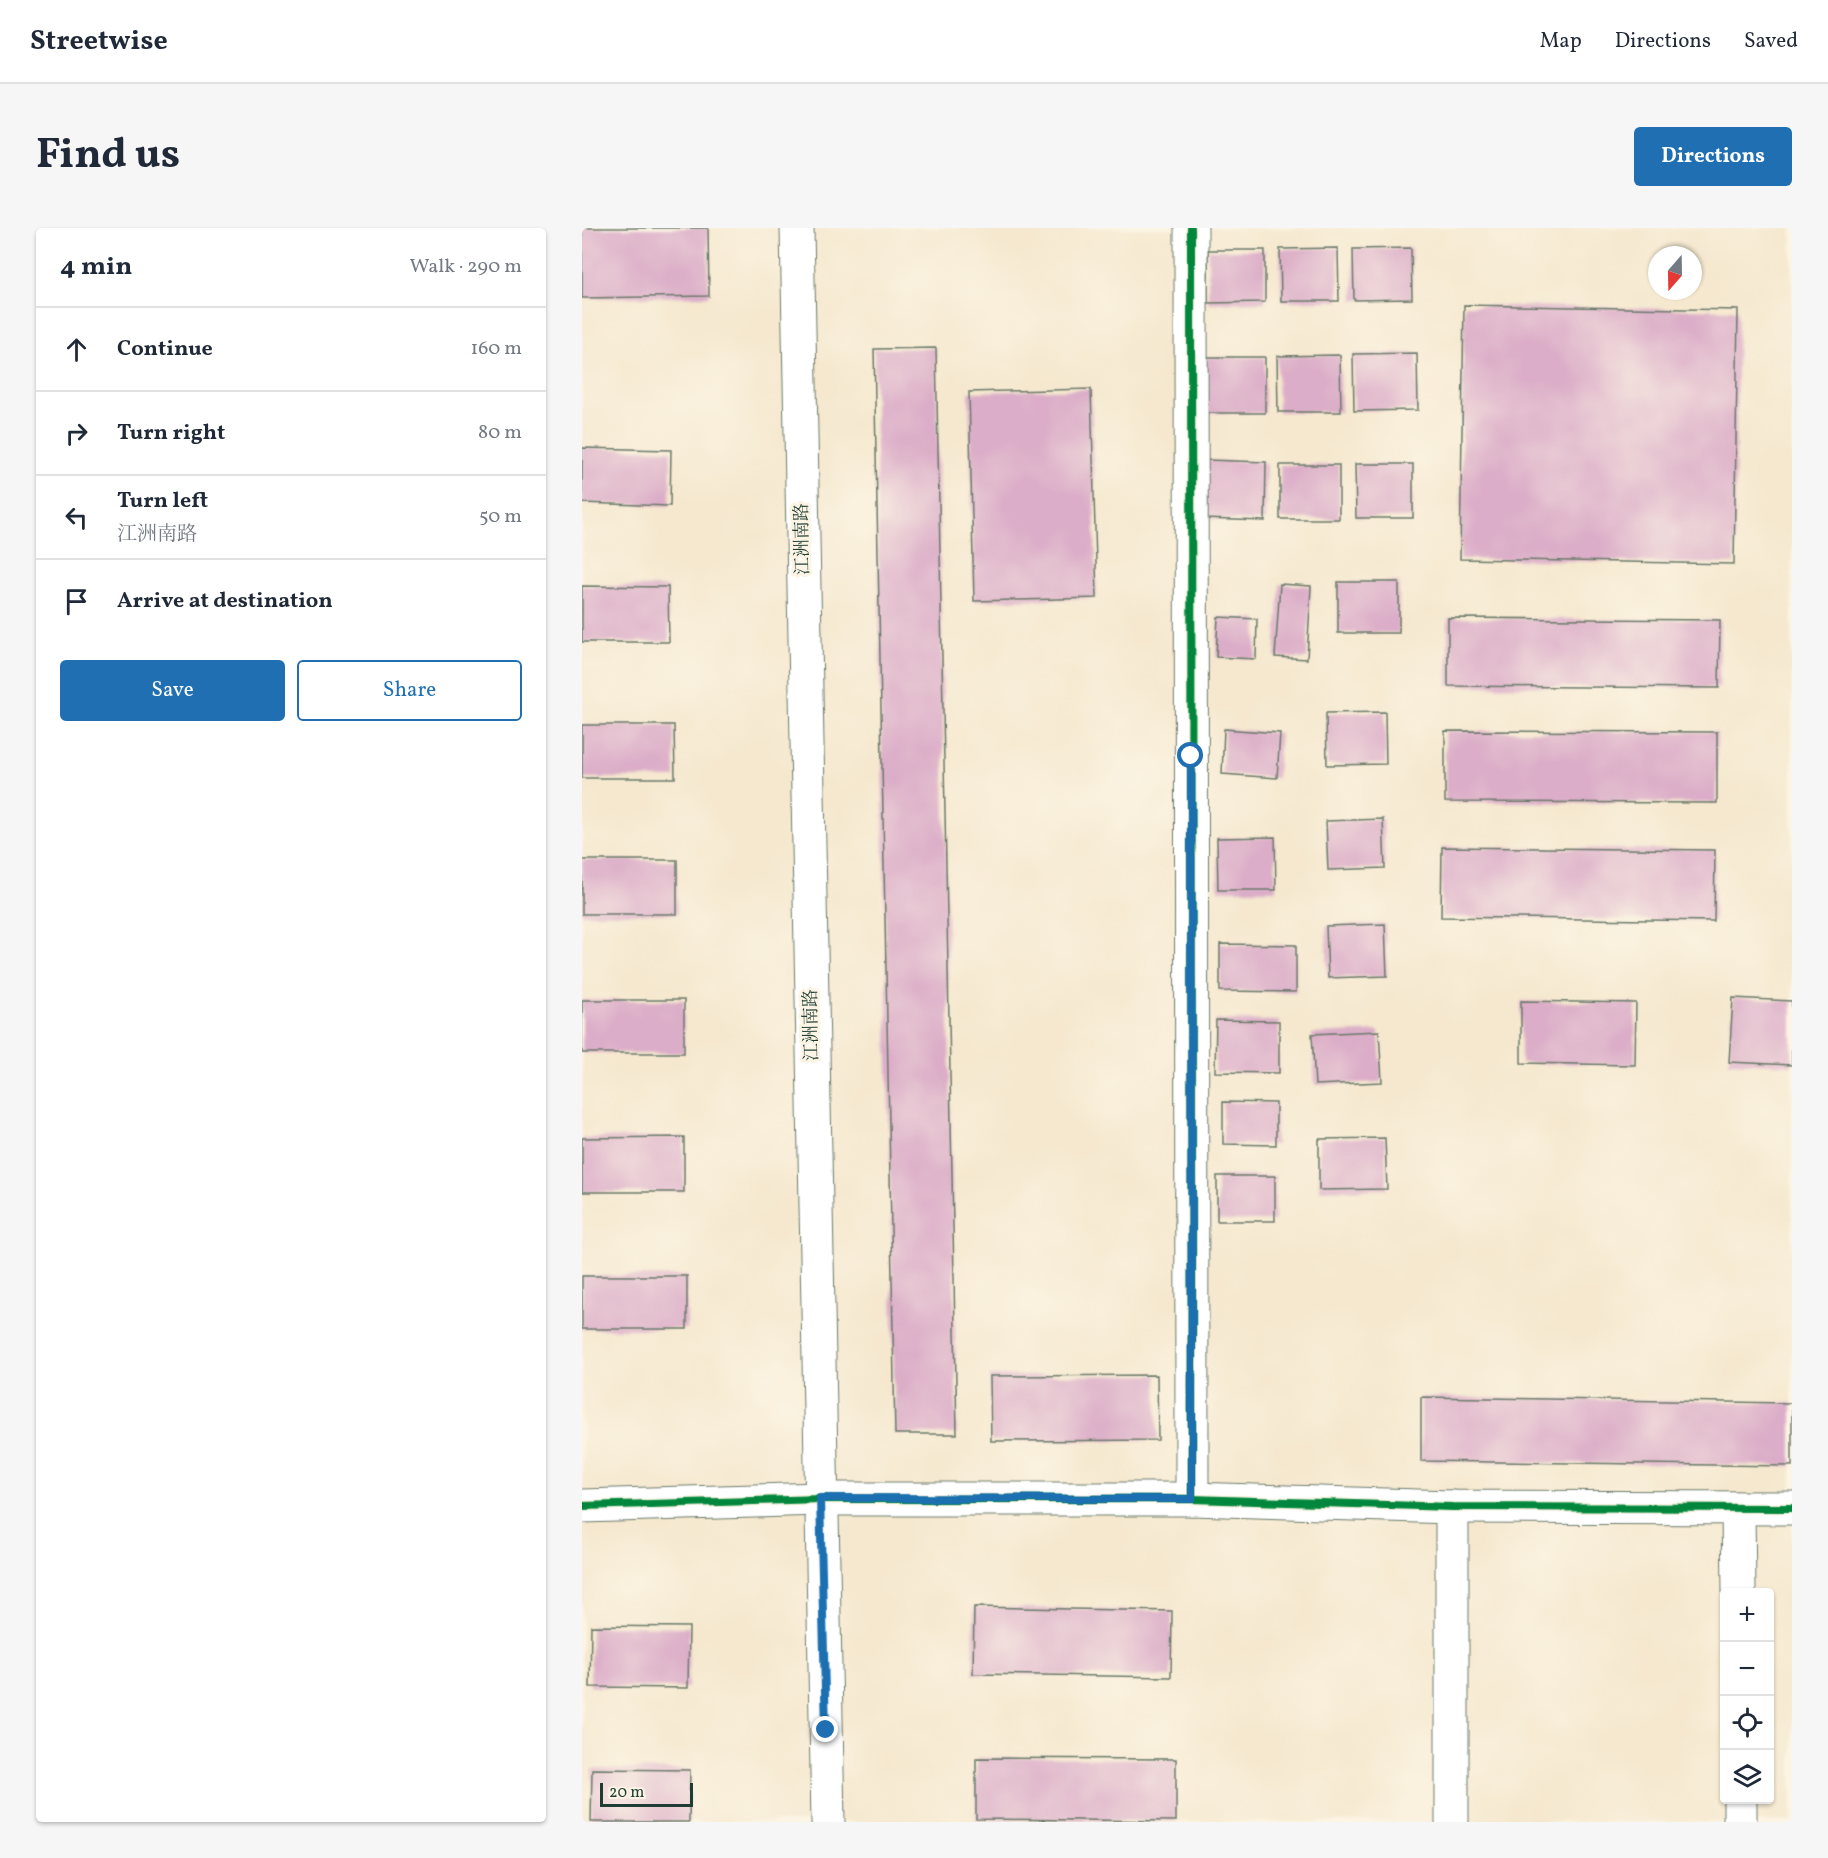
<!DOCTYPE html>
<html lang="en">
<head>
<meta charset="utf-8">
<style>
  body { margin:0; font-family:Vollkorn,"Noto Serif SC",serif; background:#f6f6f7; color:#1f2937 }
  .controls { position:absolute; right:18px; bottom:18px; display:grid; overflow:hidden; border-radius:6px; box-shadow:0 2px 4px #0004 }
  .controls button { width:54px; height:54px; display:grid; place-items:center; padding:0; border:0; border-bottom:2px solid #e0e1e3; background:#fff; color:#1f2937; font:30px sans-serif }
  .compass { position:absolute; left:1066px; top:18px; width:54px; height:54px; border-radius:50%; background:#fff; box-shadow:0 2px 4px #0004; rotate:200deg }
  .scale { position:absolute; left:18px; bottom:15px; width:93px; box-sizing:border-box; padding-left:6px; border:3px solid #1f3d34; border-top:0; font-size:16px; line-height:21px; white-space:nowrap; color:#1f3d34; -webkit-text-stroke:4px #fcf5e5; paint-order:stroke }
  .stop { position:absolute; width:18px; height:18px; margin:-14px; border:4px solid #1f6fb2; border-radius:50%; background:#fff }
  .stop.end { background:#1f6fb2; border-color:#fff; box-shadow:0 2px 6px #0008 }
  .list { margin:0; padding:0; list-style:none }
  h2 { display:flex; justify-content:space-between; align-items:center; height:78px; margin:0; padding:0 24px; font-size:26px }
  h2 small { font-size:20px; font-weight:400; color:#747a83 }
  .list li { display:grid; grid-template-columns:39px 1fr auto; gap:18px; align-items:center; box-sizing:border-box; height:84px; padding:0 24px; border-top:2px solid #e0e1e3 }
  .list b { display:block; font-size:22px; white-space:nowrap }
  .list p { margin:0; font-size:20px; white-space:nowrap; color:#747a83 }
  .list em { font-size:20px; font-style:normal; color:#747a83 }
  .actions { display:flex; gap:12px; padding:18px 24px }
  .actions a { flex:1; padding:14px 0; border:2px solid #1f6fb2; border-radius:6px; text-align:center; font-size:21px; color:#1f6fb2 }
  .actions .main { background:#1f6fb2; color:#fff }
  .icon { flex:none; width:33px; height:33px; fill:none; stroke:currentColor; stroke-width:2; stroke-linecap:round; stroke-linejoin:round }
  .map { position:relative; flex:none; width:1210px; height:1594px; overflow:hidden; border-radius:6px }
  header { display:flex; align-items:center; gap:36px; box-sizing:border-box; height:84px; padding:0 30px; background:#fff; border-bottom:2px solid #e0e1e3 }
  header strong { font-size:28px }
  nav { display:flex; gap:33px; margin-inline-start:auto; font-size:21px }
  .intro { display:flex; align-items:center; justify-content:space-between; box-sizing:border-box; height:144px; padding:0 36px }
  h1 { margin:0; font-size:42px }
  .button { padding:15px 27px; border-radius:6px; background:#1f6fb2; color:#fff; font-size:21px; font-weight:700 }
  main { display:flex; gap:36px; padding:0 36px }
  aside { flex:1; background:#fff; border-radius:6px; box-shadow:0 2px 4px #0004 }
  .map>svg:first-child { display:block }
  .building { fill:#dbadc8 }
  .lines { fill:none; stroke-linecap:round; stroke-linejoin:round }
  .minor-casing { stroke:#6a796a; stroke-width:35 }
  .major-casing { stroke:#6a796a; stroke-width:35 }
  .minor { stroke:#fff; stroke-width:33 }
  .major { stroke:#fff; stroke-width:33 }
  .cycleway-casing { stroke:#fcf5e5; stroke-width:11 }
  .cycleway { stroke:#00873e; stroke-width:8 }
  .route { stroke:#1f6fb2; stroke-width:8 }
  .labels { text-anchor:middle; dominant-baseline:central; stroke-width:6; stroke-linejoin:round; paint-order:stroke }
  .street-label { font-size:18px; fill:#1f3d34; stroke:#fcf5e5 }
</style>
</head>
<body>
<header>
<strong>Streetwise</strong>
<nav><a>Map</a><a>Directions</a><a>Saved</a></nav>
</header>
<div class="intro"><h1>Find us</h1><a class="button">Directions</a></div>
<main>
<aside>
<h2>4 min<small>Walk · 290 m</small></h2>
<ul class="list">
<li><svg class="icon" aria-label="ahead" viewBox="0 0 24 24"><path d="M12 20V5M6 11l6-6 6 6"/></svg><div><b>Continue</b></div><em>160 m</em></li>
<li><svg class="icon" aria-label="right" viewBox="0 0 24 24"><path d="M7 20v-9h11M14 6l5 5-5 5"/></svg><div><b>Turn right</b></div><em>80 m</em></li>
<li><svg class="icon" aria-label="left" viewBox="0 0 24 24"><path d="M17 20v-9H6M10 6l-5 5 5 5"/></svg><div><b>Turn left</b><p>江洲南路</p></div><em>50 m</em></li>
<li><svg class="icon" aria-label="arrive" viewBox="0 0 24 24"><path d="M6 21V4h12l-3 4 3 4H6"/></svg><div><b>Arrive at destination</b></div></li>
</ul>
<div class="actions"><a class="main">Save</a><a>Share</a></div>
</aside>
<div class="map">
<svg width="1210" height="1594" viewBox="0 0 1210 1594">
  <rect width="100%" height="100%" fill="#fcf5e5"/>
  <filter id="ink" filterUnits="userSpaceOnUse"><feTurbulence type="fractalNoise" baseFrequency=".0167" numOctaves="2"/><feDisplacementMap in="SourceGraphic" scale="12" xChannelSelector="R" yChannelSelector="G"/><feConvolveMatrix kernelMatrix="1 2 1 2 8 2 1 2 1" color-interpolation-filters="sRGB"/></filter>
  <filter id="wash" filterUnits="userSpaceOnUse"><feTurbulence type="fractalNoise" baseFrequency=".008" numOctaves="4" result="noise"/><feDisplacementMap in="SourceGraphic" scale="24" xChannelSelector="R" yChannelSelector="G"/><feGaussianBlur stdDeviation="1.35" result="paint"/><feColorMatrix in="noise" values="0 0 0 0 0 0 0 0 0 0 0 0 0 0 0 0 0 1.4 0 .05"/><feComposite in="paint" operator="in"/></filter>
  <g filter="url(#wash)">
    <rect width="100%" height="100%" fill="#f5e8cf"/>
    <g id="blocks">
      <g class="building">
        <path d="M0 0H126L127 68 0 70Z"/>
        <path d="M756 20 757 73H699L698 21Z"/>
        <path d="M829 20 830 71 772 72 771 21Z"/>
        <path d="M626 22H683V74L626 75Z"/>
        <path d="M882 77 1156 82 1152 336 878 331Z"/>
        <path d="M354 120 375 1206H313L292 121Z"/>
        <path d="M835 125 836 182 772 183 771 126Z"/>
        <path d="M758 127 759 184H696L695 128Z"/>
        <rect x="624" y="129" width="59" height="56"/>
        <path d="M509 161 515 370 392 373 387 164Z"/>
        <path d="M0 220 89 222 88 278 0 275Z"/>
        <path d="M623 232 684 234 683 293 621 291Z"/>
        <path d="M773 236H831V290H774Z"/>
        <rect x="698" y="237" width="59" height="54"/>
        <rect x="756" y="354" width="61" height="51"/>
        <path d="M698 356 729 358 725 431 693 429Z"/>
        <path d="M0 358 86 359 87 414H0Z"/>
        <path d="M636 389 675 391 674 431 634 429Z"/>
        <path d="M866 390 1138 392 1137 460 866 458Z"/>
        <path d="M803 484 804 536 745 537 744 485Z"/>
        <path d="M0 497H92L93 550H0Z"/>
        <path d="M642 501 698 505 695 550 640 546Z"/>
        <path d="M863 503 1135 504V575L863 574Z"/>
        <path d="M801 591 803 640 746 642 744 593Z"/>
        <path d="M693 609 694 662H636L635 610Z"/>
        <path d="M860 619 1133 622 1132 693 859 689Z"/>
        <rect x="0" y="632" width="95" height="54"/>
        <path d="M803 696 805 748 746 750 744 698Z"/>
        <path d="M638 716 714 717V764L638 763Z"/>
        <path d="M1151 770 1210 773V837L1147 834Z"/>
        <rect x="0" y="772" width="102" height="53"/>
        <path d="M939 773 1054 775 1053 837 939 835Z"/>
        <path d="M634 792 697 793V845L633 844Z"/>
        <path d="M797 803 800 854 733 857 730 806Z"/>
        <path d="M641 874 694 875V917L641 916Z"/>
        <path d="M102 909V964H0V910Z"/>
        <path d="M803 910 805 961 737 962V911Z"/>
        <rect x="635" y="948" width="58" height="45"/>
        <rect x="0" y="1048" width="105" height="53"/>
        <path d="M575 1147 576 1212 409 1213 408 1148Z"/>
        <path d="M839 1169 1210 1175V1238L839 1233Z"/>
        <path d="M392 1379 590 1383 589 1449 391 1446Z"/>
        <path d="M9 1398 107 1399 106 1460 8 1459Z"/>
        <path d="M394 1530 594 1531V1593L394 1591Z"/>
        <path d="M10 1541 108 1542 107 1594H9Z"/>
      </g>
    </g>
  </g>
  <g filter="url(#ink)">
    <use href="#blocks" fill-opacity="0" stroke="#6a796a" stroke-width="1.5"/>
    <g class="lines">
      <g class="minor-casing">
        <g id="minor">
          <path d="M609 0 610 1271"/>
          <path d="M0 1278 239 1271H610L870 1279 1210 1280"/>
          <path d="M870 1279V1594"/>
          <path d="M1156 1281 1157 1364"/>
          <path d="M1158 1572V1594"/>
        </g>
      </g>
      <g class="major-casing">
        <path id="major" d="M215 0 246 1594"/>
      </g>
      <use href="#minor" class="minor"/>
      <use href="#major" class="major"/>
      <g class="cycleway-casing">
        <g id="cycleway">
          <path d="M609 0 610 1271"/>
          <path d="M0 1278 239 1271H610L870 1279 1210 1280"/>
        </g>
      </g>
      <use href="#cycleway" class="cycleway"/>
    </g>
  </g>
  <g class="lines" filter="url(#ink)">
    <path class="route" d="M244 1502 238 1270 610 1271 609 528"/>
  </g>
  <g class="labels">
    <g class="street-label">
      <text transform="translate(221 311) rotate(-91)">江洲南路</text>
      <text transform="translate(230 797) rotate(-91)">江洲南路</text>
    </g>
  </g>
</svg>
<div class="controls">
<button>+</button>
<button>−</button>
<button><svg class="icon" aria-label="locate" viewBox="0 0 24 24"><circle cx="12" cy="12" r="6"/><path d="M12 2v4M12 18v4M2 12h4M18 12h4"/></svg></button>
<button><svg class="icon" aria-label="layers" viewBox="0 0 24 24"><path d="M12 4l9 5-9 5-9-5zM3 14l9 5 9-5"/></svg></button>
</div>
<svg class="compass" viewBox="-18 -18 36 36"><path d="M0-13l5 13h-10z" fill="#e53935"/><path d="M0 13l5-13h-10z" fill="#747a83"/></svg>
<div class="scale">20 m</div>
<div class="stop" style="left:609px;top:528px"></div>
<div class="stop end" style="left:244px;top:1502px"></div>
</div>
</main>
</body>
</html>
